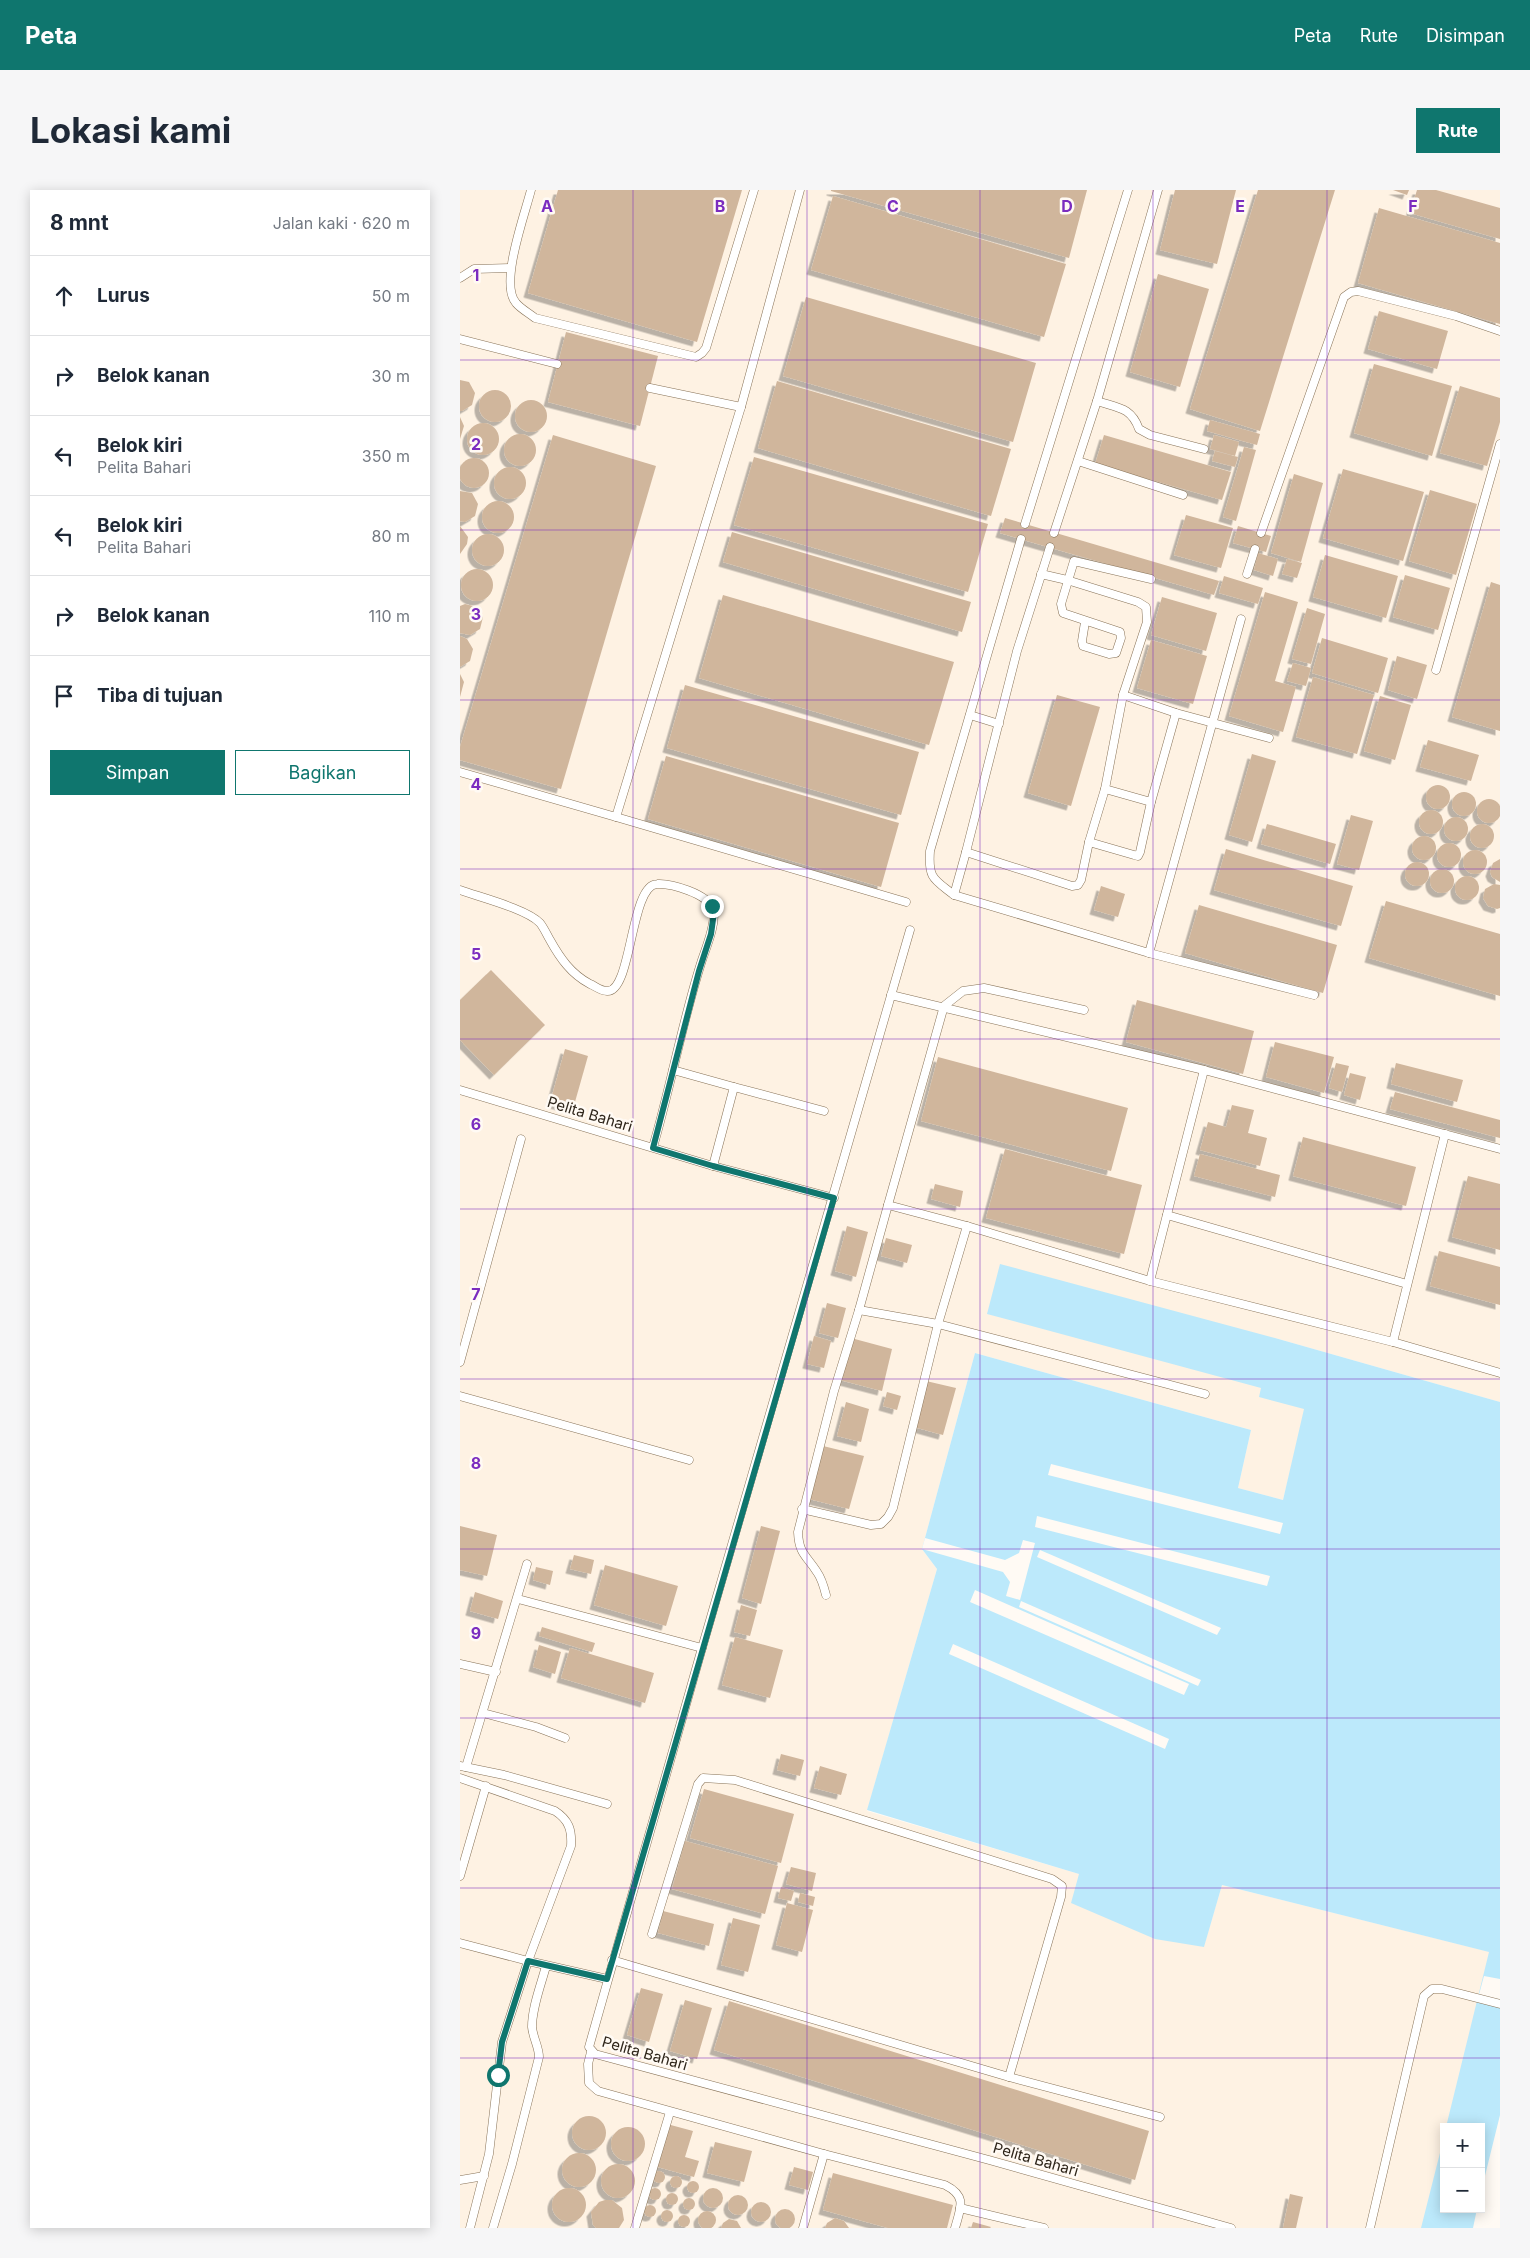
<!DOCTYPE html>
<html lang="id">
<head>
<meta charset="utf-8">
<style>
  body { margin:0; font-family:Inter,sans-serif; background:#f6f6f7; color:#1f2937 }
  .controls { position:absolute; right:15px; bottom:15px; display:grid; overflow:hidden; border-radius:0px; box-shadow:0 2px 12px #0003 }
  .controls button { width:45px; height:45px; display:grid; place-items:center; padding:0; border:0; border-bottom:1px solid #e0e1e3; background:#fff; color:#1f2937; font:25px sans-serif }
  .stop { position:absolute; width:15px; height:15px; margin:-11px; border:4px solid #0f766e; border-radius:50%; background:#fff }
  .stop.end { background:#0f766e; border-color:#fff; box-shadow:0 1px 5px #0008 }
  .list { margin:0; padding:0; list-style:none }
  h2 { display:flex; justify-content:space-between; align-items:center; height:65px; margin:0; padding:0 20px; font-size:21px }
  h2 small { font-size:16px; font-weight:400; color:#747a83 }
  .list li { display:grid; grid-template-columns:32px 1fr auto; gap:15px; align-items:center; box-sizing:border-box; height:80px; padding:0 20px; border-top:1px solid #e0e1e3 }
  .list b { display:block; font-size:19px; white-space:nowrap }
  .list p { margin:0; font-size:16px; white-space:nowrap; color:#747a83 }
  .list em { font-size:16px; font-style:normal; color:#747a83 }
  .actions { display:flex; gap:10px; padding:15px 20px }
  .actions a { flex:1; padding:11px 0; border:1px solid #0f766e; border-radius:0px; text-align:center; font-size:18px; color:#0f766e }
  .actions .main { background:#0f766e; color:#fff }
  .icon { flex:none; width:28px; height:28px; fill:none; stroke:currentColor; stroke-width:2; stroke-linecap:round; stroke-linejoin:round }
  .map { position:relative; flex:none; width:1040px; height:2038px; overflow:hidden; border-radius:0px }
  header { display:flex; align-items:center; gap:30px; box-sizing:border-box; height:70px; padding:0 25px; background:#0f766e; color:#fff }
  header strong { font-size:24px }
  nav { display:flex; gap:28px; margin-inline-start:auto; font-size:18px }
  .intro { display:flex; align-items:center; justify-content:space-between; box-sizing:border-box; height:120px; padding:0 30px }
  h1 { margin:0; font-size:35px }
  .button { padding:12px 22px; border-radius:0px; background:#0f766e; color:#fff; font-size:18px; font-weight:700 }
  main { display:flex; gap:30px; padding:0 30px }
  aside { flex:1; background:#fff; border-radius:0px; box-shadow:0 2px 12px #0003 }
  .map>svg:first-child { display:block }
  .built { fill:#fef2e3; fill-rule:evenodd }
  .water { fill:#bce9fb }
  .pier { fill:#fffaf4 }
  .building { fill:#d0b69c; filter:url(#shadow) }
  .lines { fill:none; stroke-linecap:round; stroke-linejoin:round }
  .service-casing { stroke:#887358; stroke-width:9 }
  .service { stroke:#fff; stroke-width:8 }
  .route { stroke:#0f766e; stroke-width:6 }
  .grid { fill:none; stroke:#7b2cbf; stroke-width:1; stroke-opacity:0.55 }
  .labels { text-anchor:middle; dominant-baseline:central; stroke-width:5; stroke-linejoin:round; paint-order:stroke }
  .street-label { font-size:15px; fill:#2f261b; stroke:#fffaf4 }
  .grid-label { font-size:16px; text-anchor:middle; font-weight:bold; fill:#7b2cbf; stroke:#fffaf4; stroke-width:5; stroke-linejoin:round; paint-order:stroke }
</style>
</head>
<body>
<header>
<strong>Peta</strong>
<nav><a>Peta</a><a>Rute</a><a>Disimpan</a></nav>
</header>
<div class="intro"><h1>Lokasi kami</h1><a class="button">Rute</a></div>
<main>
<aside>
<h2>8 mnt<small>Jalan kaki · 620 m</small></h2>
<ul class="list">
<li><svg class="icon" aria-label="ahead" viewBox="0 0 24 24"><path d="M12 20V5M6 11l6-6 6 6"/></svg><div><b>Lurus</b></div><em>50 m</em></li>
<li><svg class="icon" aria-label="right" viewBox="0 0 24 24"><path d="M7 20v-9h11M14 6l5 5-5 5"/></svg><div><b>Belok kanan</b></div><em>30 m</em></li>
<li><svg class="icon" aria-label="left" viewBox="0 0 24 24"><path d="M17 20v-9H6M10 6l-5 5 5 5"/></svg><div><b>Belok kiri</b><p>Pelita Bahari</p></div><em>350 m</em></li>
<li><svg class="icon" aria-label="left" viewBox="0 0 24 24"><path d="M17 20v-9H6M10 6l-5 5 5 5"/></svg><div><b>Belok kiri</b><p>Pelita Bahari</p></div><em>80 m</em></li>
<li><svg class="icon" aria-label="right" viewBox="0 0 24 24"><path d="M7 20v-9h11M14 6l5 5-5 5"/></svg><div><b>Belok kanan</b></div><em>110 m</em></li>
<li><svg class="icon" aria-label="arrive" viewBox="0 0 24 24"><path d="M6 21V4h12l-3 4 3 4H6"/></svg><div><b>Tiba di tujuan</b></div></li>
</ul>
<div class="actions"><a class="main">Simpan</a><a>Bagikan</a></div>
</aside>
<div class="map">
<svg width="1040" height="2038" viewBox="0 0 1040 2038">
  <defs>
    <filter id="shadow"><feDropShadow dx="-4.5" dy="4.5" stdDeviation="0" flood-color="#0004"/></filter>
  </defs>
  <rect width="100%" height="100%" fill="#fffaf4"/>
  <path class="built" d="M0 0H1040V1212L815 1148 845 1220 823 1310 778 1298 791 1240 515 1163 462 1359 477 1379 407 1621 619 1684 744 1756 762 1695 1030 1762 1040 1789V2038H0ZM984 1937H1021V2019H984Z"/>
  <path class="water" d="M540 1074 815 1148 1040 1212V2038H961L984 1947V2019H1021V1937H986L1029 1762 762 1695 744 1757 695 1749 611 1713 619 1684 407 1620 477 1379 462 1359 515 1163 791 1240 778 1298 823 1310 844 1219 799 1207 801 1198 527 1124Z"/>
  <g class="pier">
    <path d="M591 1274 823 1333 820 1344 588 1285Z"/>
    <path d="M577 1326 810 1386 807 1396 575 1337Z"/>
    <path d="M465 1348 545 1370 559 1363 563 1350 575 1353 560 1410 546 1406 550 1392 543 1382 462 1359Z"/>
    <path d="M580 1360 761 1438 757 1445 577 1367Z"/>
    <path d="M515 1400 729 1494 724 1505 510 1412Z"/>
    <path d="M561 1411 741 1490 738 1496 559 1417Z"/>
    <path d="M493 1454 709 1549 705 1559 489 1464Z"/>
    <path d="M1024 1786 1040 1789V1817L1017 1812Z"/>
    <path d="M1040 1925V2038H1013L1017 2019H1021V2002Z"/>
  </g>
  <g class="building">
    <path d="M98 0H282L237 152 68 103Z"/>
    <path d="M627 0 609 68 371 1V0Z"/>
    <path d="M715 0H776L757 74 700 60Z"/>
    <path d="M798 0H875L800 241 730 219Z"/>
    <path d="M933 0H949L947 5Z"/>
    <path d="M957 0H976L1040 18V49L950 23Z"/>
    <path d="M373 6 606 74 584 147 351 80Z"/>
    <path d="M919 18 1040 53V134L898 93Z"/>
    <path d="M698 84 749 99 720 197 670 182Z"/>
    <path d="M346 107 576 173 553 252 323 186Z"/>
    <path d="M919 121 988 141 977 179 908 159Z"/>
    <path d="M106 142 198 166 180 236 88 212Z"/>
    <path d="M914 174 992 196 972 266 894 243Z"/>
    <path d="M0 190 9 192 15 203 12 215 2 221H0Z"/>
    <path d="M317 191 551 259 531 326 298 258Z"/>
    <path d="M1000 196 1040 208V232L1027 276 980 263Z"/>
    <circle cx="35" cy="216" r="16"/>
    <circle cx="71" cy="226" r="16"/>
    <path d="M0 227 4 236 0 249Z"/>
    <path d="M750 230 800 244 797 255 747 241Z"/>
    <circle cx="23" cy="249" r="16"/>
    <circle cx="60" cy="260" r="16"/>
    <path d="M93 245 196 276 101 599 0 570V557Z"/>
    <path d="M644 245 771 282 762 310 635 274Z"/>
    <path d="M754 245 779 252 775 266 750 259Z"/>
    <path d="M784 257 796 260 776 331 763 327Z"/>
    <path d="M755 261 778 267 775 277 752 271Z"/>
    <path d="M294 267 528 334 508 402 274 335Z"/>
    <circle cx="14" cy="283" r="15"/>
    <circle cx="50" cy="293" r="16"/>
    <path d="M883 279 964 302 943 371 863 348Z"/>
    <path d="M834 284 863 293 841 372 811 363Z"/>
    <path d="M970 300 1017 314 996 385 949 371Z"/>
    <path d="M0 301 12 303 18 314 15 326 5 332 0 331Z"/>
    <circle cx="38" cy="327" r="16"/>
    <path d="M726 325 773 338 761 378 714 365Z"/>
    <path d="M545 328 759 391 754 405 540 343Z"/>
    <path d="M0 336 8 347 7 354 0 364Z"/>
    <path d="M778 336 811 346 806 362 773 353Z"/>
    <path d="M272 342 511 412 502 442 263 372Z"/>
    <circle cx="28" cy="360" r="16"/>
    <path d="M798 363 818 369 813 386 794 380Z"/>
    <path d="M865 365 938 386 926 428 853 407Z"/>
    <path d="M827 369 842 373 837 388 822 384Z"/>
    <circle cx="17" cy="395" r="16"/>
    <path d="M945 385 990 398 978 440 933 427Z"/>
    <path d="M764 386 803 398 798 414 759 403Z"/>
    <path d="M1031 392 1040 395V541L992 527Z"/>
    <path d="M805 402 838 412 815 491 836 497 823 542 769 526Z"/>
    <path d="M263 405 494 472 469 555 239 488Z"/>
    <path d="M702 407 757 423 746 461 691 445Z"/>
    <path d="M5 414 17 417 23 427 20 439 10 445 0 443V416Z"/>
    <path d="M847 418 865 424 851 474 832 469Z"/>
    <path d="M0 446 7 449 13 459 10 471 0 477Z"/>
    <path d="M862 448 928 468 918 503 852 483Z"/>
    <path d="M691 450 747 466 733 514 677 498Z"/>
    <path d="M937 466 967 475 957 509 928 500Z"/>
    <path d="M833 473 851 478 846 496 827 491Z"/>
    <path d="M0 484 4 492 0 507Z"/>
    <path d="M853 487 914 505 897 564 836 547Z"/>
    <path d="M225 495 459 562 441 625 207 558Z"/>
    <path d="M597 505 640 517 611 616 568 603Z"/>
    <path d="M920 506 951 515 935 570 904 561Z"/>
    <path d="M968 550 1019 565 1011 591 960 577Z"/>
    <path d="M792 564 816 571 792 652 769 645Z"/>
    <path d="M206 566 439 633 421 697 188 629Z"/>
    <circle cx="978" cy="607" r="12"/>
    <circle cx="1004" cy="614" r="12"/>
    <circle cx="1029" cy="621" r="12"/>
    <circle cx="971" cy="632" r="12"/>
    <path d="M891 625 913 631 899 680 877 674Z"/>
    <circle cx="996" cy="639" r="12"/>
    <circle cx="1022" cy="646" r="12"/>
    <path d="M807 634 876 654 870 674 801 654Z"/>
    <circle cx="964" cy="658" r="12"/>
    <circle cx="989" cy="665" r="12"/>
    <path d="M766 659 893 696 881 736 754 700Z"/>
    <circle cx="1015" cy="672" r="12"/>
    <path d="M1040 669V692L1032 687 1030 682 1033 673Z"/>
    <circle cx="957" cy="684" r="12"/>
    <circle cx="982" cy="691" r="12"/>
    <circle cx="1007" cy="698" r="12"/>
    <path d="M1034 694 1040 695V718L1037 719 1028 716 1023 708 1025 699Z"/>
    <path d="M641 696 665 704 658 727 634 720Z"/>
    <path d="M926 711 1040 744V806L909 768Z"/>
    <path d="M739 715 877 755 863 803 725 763Z"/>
    <path d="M31 780 85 835 34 885 0 850V810Z"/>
    <path d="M677 810 794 841 783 884 666 852Z"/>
    <path d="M815 852 874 867 864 903 806 887Z"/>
    <path d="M105 859 128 866 113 919 90 913Z"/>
    <path d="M478 867 668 918 651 981 461 931Z"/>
    <path d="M876 873 889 876 882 902 869 898Z"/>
    <path d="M936 873 1003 890 997 912 931 894Z"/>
    <path d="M890 883 906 887 900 910 884 905Z"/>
    <path d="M935 902 1040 930V948L930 919Z"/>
    <path d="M772 915 794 920 788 943 807 948 800 976 740 960 748 932 766 937Z"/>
    <path d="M843 947 956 977 946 1016 833 986Z"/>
    <path d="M545 959 682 995 664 1064 526 1028Z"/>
    <path d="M740 964 820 985 815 1007 734 986Z"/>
    <path d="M1008 986 1040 994V1060L992 1047Z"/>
    <path d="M475 994 503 1001 500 1017 471 1009Z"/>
    <path d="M387 1036 408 1042 396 1087 375 1081Z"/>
    <path d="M426 1048 452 1055 447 1073 421 1066Z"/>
    <path d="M979 1061 1040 1077V1115L970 1096Z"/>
    <path d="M367 1113 386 1118 378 1148 359 1143Z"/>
    <path d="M354 1146 371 1151 364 1178 347 1174Z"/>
    <path d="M391 1148 432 1159 422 1201 380 1190Z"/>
    <path d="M466 1191 496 1198 483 1245 454 1237Z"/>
    <path d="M427 1202 441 1206 437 1220 423 1216Z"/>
    <path d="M386 1212 409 1219 401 1252 377 1246Z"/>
    <path d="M363 1256 404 1266 389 1319 349 1309Z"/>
    <path d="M0 1336 37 1345 27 1386 0 1380Z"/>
    <path d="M301 1336 320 1341 301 1414 282 1408Z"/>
    <path d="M114 1365 134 1370 131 1384 110 1379Z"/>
    <path d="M145 1375 218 1396 206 1436 134 1415Z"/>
    <path d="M76 1377 93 1381 90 1395 73 1390Z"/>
    <path d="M15 1402 43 1411 38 1429 10 1421Z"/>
    <path d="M281 1415 297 1420 290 1446 274 1442Z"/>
    <path d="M82 1437 135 1453 132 1462 79 1446Z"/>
    <path d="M275 1447 323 1460 310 1508 262 1495Z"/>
    <path d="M79 1455 101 1462 95 1484 73 1477Z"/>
    <path d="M110 1458 194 1483 185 1513 101 1488Z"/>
    <path d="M321 1564 344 1570 340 1586 317 1580Z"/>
    <path d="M360 1576 387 1584 381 1605 354 1598Z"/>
    <path d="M244 1599 334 1624 321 1673 230 1648Z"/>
    <path d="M225 1651 318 1676 305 1724 212 1699Z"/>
    <path d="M331 1677 356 1683 352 1701 326 1694Z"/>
    <path d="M321 1697 334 1701 331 1711 318 1708Z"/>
    <path d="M340 1703 355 1707 353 1716 338 1712Z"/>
    <path d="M327 1713 353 1720 342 1762 316 1755Z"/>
    <path d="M203 1721 254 1734 249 1756 198 1743Z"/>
    <path d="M273 1728 300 1735 288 1782 261 1775Z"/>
    <path d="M181 1798 203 1804 189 1852 167 1845Z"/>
    <path d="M225 1810 252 1818 237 1869 210 1861Z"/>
    <path d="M269 1811 689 1941 675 1990 254 1860Z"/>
    <circle cx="129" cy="1943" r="17"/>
    <path d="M207 1934 233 1941 225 1967 239 1971 234 1987 194 1976Z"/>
    <circle cx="168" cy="1954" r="17"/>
    <path d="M255 1952 292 1961 284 1992 247 1983Z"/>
    <circle cx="119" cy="1980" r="17"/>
    <circle cx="158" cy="1991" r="17"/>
    <path d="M334 1977 353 1982 348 2000 329 1995Z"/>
    <circle cx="199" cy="1987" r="6"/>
    <path d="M373 1983 493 2015 487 2038H428L363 2020Z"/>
    <circle cx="216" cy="1992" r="6"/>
    <circle cx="233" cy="1997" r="6"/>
    <circle cx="195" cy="2004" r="6"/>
    <circle cx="253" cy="2008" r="10"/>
    <circle cx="109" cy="2015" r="17"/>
    <circle cx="212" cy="2009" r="6"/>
    <path d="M830 2004 843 2007 836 2038H823Z"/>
    <circle cx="278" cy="2015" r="10"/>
    <circle cx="229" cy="2014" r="6"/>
    <path d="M145 2010H152L162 2018 164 2030 159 2038H136L133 2035 131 2022 139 2012Z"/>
    <circle cx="301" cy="2022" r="10"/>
    <circle cx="190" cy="2021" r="6"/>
    <circle cx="325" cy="2029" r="10"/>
    <circle cx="207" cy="2026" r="6"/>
    <circle cx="247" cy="2030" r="9"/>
    <circle cx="224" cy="2031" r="6"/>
    <path d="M375 2028 384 2031 389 2038H365L367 2033Z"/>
    <path d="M269 2029 277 2031 281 2038H261L263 2033Z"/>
    <path d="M513 2032 531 2037 530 2038H511Z"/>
  </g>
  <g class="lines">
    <g class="service-casing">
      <g id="service">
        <path d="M71 0C65 24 39 94 56 113 61 119 69 123 75 128L236 167 242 163 246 158 294 0"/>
        <path d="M0 88 14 79 50 78"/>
        <path d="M0 149 97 174"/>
        <path d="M190 198 281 217"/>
        <path d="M637 211C658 218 671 217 679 239L690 245 744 259"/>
        <path d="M618 271 723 305"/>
        <path d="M565 334 668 0"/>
        <path d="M594 343 637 211 698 0"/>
        <path d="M801 343 884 107 891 102 898 101 996 126 1040 141"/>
        <path d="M561 349 470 661C468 689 474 689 494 705L689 763 781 429"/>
        <path d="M581 384 607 390 678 412 686 417 687 432 663 505 716 523 809 548"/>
        <path d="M787 384 795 359"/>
        <path d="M625 432 622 451 623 456 649 464 656 463 661 448 660 442 603 423 601 414 614 371 691 389"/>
        <path d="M976 480 1040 254"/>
        <path d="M663 505 645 599 691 612 716 523"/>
        <path d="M510 525 539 534"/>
        <path d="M0 582 156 627 281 217 340 0"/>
        <path d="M645 599 629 652 674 665 678 666 680 662 691 612"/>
        <path d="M156 627 446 712"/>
        <path d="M506 662 612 696 618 695 621 690 629 652"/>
        <path d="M0 700C19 707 67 719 80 733 84 738 87 745 90 750 100 768 111 784 130 794 135 796 141 801 147 801 172 803 170 695 197 694 211 693 248 704 253 719 257 732 246 758 242 770 222 832 211 896 193 957"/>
        <path d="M494 705 506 662 557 461 590 357"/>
        <path d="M450 740 242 1458 129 1857 135 1864 529 1970 771 2038"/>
        <path d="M689 763 854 805"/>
        <path d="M431 805 744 880 1040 959"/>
        <path d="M624 820 524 798 503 801 484 816 428 1015 507 1036 690 1091 933 1152 985 944"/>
        <path d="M213 880 274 897 253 976"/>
        <path d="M274 897 364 921"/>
        <path d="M0 900 253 976 374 1008"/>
        <path d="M707 1025 947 1094"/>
        <path d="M690 1091 744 880"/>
        <path d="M399 1120 478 1134 745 1204"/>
        <path d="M933 1152 1040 1183"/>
        <path d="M0 1172 61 949"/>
        <path d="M0 1206 229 1270"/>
        <path d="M342 1319 411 1335 421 1334 428 1327 433 1318 478 1134 507 1036"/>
        <path d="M366 1405C364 1397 362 1389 357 1382 346 1365 339 1364 338 1342L374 1201 399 1120 428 1015"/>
        <path d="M58 1409 242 1458"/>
        <path d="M0 1474 36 1482"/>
        <path d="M23 1523 76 1537 105 1548"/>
        <path d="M0 1576 44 1585 147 1614"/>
        <path d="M6 1577 67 1374"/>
        <path d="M0 1588 95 1621C109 1630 112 1640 111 1656L68 1771 42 1852 29 1964 10 2038"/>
        <path d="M0 1686 26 1596"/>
        <path d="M192 1744 238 1594 243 1588 275 1590 592 1689 602 1696 601 1707 549 1887"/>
        <path d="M0 1753 68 1771 147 1789"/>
        <path d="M152 1770 549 1887 700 1927"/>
        <path d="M131 1862 128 1874 129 1893 138 1901 364 1964 485 1995C507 2006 501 2017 495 2038"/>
        <path d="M0 1990 24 1986"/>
        <path d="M500 2018 584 2038"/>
        <path d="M33 2038 52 1974 79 1867C79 1857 73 1848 72 1837 72 1817 81 1795 86 1776"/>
        <path d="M175 2038 210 1922"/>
        <path d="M343 2038 364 1964"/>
        <path d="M910 2038 964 1806 972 1799H982L1040 1814"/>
      </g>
    </g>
    <use href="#service" class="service"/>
  </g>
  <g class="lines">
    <path class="route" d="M38 1885 42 1852 68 1771 147 1789 374 1008 253 976 193 958 239 781 251 744 254 722 252 716"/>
  </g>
  <path class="grid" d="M173 0V2038M347 0V2038M520 0V2038M693 0V2038M867 0V2038M0 170H1040M0 340H1040M0 510H1040M0 679H1040M0 849H1040M0 1019H1040M0 1189H1040M0 1359H1040M0 1528H1040M0 1698H1040M0 1868H1040"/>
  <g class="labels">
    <g class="street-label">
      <text transform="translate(130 924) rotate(17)">Pelita Bahari</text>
      <text transform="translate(185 1863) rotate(16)">Pelita Bahari</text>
      <text transform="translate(576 1969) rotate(16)">Pelita Bahari</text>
    </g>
  </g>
  <g class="grid-label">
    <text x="87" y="22">A</text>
    <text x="260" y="22">B</text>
    <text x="433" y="22">C</text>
    <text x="607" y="22">D</text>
    <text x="780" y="22">E</text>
    <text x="953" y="22">F</text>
    <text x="16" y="91">1</text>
    <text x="16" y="260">2</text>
    <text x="16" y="430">3</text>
    <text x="16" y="600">4</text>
    <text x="16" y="770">5</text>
    <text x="16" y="940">6</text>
    <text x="16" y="1110">7</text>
    <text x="16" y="1279">8</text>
    <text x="16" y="1449">9</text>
  </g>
</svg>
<div class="controls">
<button>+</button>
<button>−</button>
</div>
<div class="stop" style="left:38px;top:1885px"></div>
<div class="stop end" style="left:252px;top:716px"></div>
</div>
</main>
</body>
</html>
